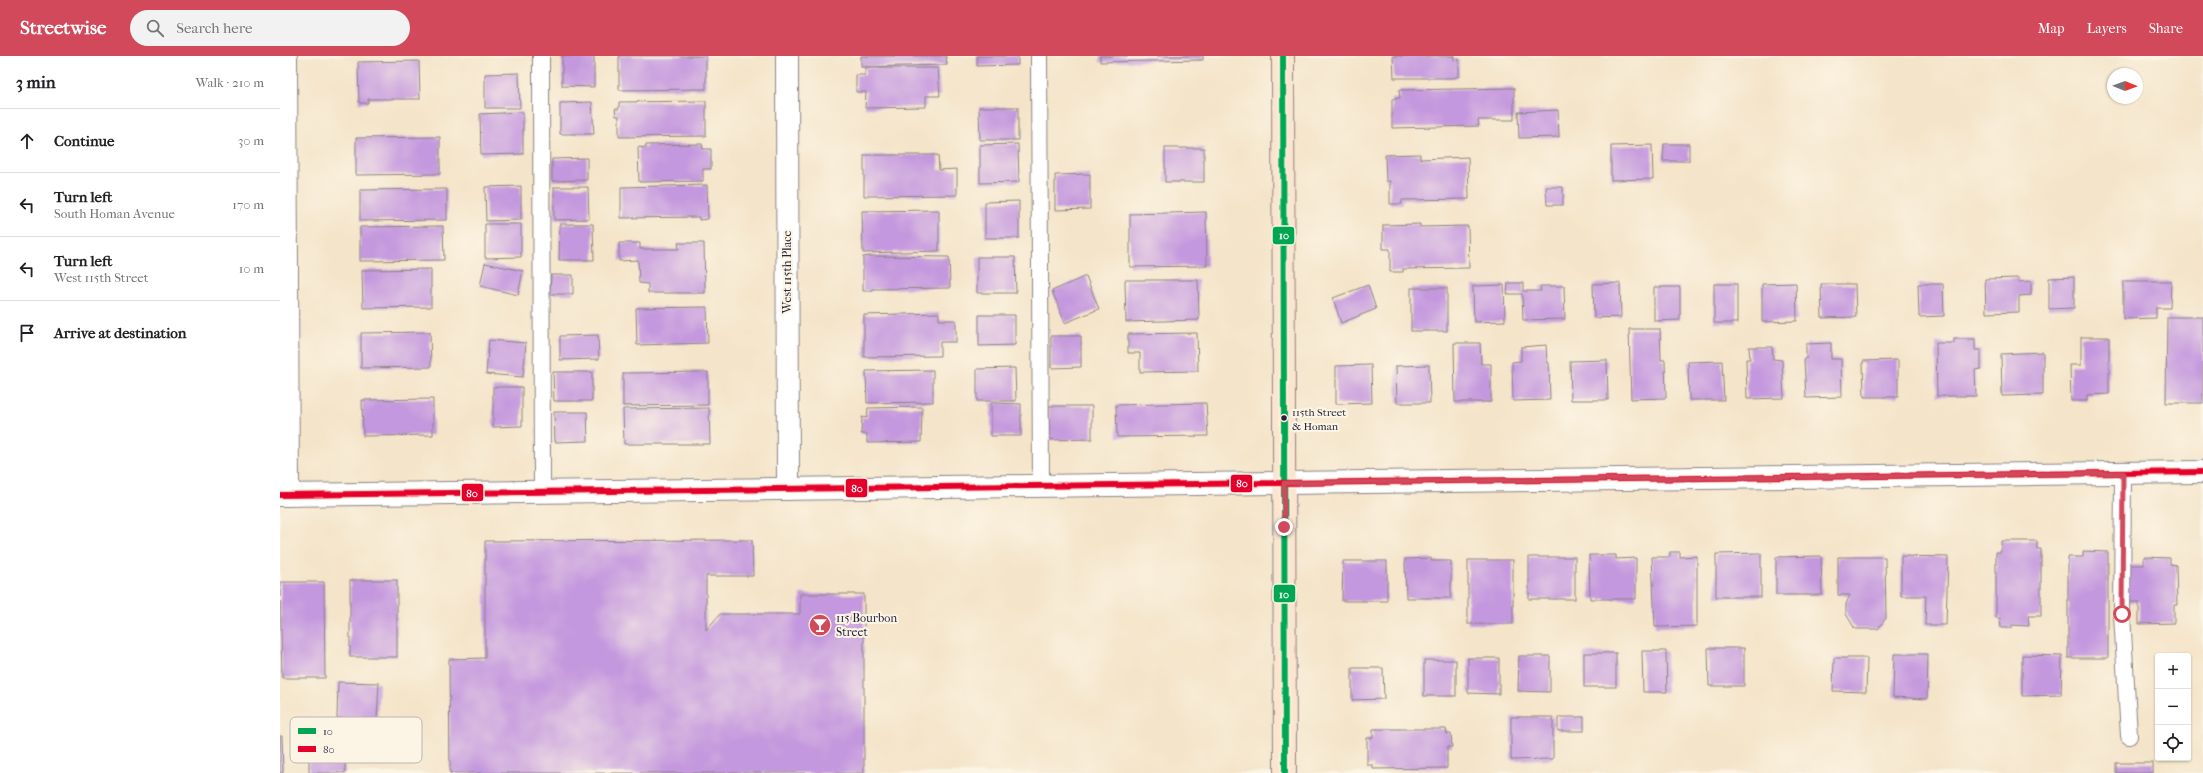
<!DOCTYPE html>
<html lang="en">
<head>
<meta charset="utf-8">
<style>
  body { margin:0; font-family:"IM FELL French Canon",serif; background:#f2f2f2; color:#202124 }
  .controls { position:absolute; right:12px; bottom:12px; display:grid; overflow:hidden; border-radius:4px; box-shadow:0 1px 3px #0004 }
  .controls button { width:36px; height:36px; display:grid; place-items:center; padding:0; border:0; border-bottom:1px solid #e0e0e0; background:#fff; color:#202124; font:20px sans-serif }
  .compass { position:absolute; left:1827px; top:12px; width:36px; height:36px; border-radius:50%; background:#fff; box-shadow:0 1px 3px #0004; rotate:91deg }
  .stop { position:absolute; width:12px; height:12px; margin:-9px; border:3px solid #d1495b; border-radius:50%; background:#fff }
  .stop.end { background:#d1495b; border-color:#fff; box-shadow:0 1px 4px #0008 }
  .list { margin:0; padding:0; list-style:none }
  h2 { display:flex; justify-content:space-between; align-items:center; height:52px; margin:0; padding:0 16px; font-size:17px }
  h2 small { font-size:13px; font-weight:400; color:#757577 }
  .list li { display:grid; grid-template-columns:26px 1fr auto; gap:12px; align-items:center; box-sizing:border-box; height:64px; padding:0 16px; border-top:1px solid #e0e0e0 }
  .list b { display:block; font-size:15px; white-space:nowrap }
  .list p { margin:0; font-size:13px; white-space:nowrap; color:#757577 }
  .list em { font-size:13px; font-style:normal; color:#757577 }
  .icon { flex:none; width:22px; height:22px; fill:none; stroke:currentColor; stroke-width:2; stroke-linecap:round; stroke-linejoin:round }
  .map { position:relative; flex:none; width:1923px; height:717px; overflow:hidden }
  header { display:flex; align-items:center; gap:24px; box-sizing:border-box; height:56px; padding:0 20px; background:#d1495b; color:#fff }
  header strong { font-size:19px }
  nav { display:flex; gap:22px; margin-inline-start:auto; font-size:14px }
  .search { width:280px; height:36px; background:#f2f2f2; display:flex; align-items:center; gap:10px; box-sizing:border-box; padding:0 14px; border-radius:22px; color:#757577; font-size:15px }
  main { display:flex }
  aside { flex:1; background:#fff }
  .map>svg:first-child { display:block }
  .building { fill:#c498de }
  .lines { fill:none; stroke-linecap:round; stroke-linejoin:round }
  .lane-casing { stroke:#8b8382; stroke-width:18 }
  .street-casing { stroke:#8b8382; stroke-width:24 }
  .secondary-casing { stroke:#8b8382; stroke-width:24 }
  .lane { stroke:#fff; stroke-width:16 }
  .street { stroke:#fff; stroke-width:22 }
  .secondary { stroke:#fce5cf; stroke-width:22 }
  .bus-1-casing { stroke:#fcf5e5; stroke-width:9 }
  .bus-2-casing { stroke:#fcf5e5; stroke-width:9 }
  .bus-1 { stroke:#00a651; stroke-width:6 }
  .bus-2 { stroke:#e4002b; stroke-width:6 }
  .route { stroke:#d1495b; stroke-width:5 }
  .bus-dot { fill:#22223b; stroke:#fcf5e5; stroke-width:1.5 }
  .labels { text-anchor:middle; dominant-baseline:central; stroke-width:4; stroke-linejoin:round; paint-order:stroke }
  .bus-label { font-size:11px; fill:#22223b; stroke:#fcf5e5; text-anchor:start }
  .street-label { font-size:12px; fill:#22223b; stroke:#fcf5e5 }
  .poi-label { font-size:12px; fill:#22223b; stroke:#fcf5e5; text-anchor:start }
  .key { fill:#fcf5e5; stroke:#bbb6b2; stroke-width:1 }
  .key-label { font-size:11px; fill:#22223b }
  .line-badge { stroke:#fcf5e5; stroke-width:1.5 }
  .badge-label { font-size:11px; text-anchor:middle; font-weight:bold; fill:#fff }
</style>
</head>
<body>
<header>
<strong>Streetwise</strong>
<div class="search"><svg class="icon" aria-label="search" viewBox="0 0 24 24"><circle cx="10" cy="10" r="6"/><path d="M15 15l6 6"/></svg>Search here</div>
<nav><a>Map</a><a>Layers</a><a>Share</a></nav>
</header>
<main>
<aside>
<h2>3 min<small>Walk · 210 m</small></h2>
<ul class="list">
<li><svg class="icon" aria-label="ahead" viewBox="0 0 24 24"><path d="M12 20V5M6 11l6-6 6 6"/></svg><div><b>Continue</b></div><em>30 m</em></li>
<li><svg class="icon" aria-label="left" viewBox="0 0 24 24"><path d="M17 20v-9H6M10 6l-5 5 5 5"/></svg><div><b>Turn left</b><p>South Homan Avenue</p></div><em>170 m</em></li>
<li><svg class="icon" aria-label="left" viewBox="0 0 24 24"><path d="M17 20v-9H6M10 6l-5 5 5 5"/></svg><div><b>Turn left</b><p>West 115th Street</p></div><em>10 m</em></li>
<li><svg class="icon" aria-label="arrive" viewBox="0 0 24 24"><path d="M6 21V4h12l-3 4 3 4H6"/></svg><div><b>Arrive at destination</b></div></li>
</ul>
</aside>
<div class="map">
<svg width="1923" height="717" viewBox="0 0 1923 717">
  <rect width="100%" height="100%" fill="#fcf5e5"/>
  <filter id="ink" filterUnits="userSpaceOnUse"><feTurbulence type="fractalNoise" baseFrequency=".025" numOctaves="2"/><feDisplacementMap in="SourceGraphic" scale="8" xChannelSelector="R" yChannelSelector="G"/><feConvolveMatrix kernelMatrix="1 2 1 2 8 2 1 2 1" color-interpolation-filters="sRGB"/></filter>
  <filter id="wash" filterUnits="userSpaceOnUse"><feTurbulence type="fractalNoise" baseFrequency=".012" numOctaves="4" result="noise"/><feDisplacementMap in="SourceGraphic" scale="16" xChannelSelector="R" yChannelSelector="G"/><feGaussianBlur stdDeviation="0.9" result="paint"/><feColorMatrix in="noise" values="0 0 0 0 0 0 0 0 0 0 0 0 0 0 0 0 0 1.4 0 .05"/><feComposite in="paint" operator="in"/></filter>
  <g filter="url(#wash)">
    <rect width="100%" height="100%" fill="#f4e4c9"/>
    <g id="blocks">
      <g class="building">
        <path d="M282 0H314V31L282 30Z"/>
        <path d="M339 0H426V33L339 34Z"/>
        <path d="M581 0H666L667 9 581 11Z"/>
        <path d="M697 0H738V9L697 10Z"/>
        <path d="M820 0H923V4L820 6Z"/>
        <path d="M1113 0H1174V4L1179 3V20L1174 22H1114Z"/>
        <path d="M139 5 140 43H88V47H79L78 6Z"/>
        <path d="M585 12H658L660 40H646V51L585 52 586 36H576V19H585Z"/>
        <path d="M239 17 240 52H205V18Z"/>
        <path d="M1234 32V64H1198L1199 70 1112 72V43L1120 42 1119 34Z"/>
        <path d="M426 45V80L339 81V60H336L335 53H339V46Z"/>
        <path d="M312 46 314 78H280V47Z"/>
        <path d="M699 51H738V84H700Z"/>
        <path d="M1278 54 1279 81 1239 82 1238 56Z"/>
        <path d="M243 56V98L201 99 200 58Z"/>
        <path d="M160 81V118L76 119V82Z"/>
        <path d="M422 88 423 93H431V113H423V125L359 126 358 91 366 92V89Z"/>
        <path d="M738 88 739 126 700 127V89Z"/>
        <path d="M1384 88H1409V105H1383Z"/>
        <path d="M1372 89 1373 123 1331 124V90Z"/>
        <rect x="885" y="92" width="39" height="34"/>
        <path d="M1140 98V103L1188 101 1189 143 1122 144V148H1110V125H1106L1105 99Z"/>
        <path d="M584 99H658L659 114 677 113V139L584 140Z"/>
        <path d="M307 102V124L272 125V103Z"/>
        <path d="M810 118V153L775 154V119Z"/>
        <path d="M427 129 428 163 419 164V161L341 162V131Z"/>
        <path d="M241 130V164L206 165 205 131Z"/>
        <path d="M274 131H308L309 163 274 164Z"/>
        <path d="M1266 131H1283V149H1267Z"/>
        <path d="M167 133V164L80 165V134Z"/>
        <path d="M739 145V182H705V146Z"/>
        <path d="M659 154V195L583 197 582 155Z"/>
        <path d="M926 156 927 210 850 211V158Z"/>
        <path d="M205 168H241V201L205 202Z"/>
        <path d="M280 168H313L314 204H279Z"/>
        <path d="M1140 168V171L1188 170 1189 212 1123 213V216H1110V193H1103V169Z"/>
        <path d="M163 170 164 204 80 205V171Z"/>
        <path d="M339 187H360V193H399L398 187H424L425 237H368V228L359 227 358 204 339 205Z"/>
        <path d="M590 200 669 201 670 232 592 233V235H583V201Z"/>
        <path d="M697 201H735L736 237H697Z"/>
        <path d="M205 207 243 215 238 239 200 230Z"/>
        <path d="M151 213V251L83 252 82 214Z"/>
        <path d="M271 219H293V238H270Z"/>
        <path d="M806 220 819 253 785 267 772 235Z"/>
        <path d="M1794 221V252L1769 253V222Z"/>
        <path d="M1738 222 1739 226 1751 225V239L1739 240V256L1706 257 1705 223Z"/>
        <path d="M845 224H918L919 264 846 266Z"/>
        <path d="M1843 225H1891L1890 252H1876V262L1843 263Z"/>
        <path d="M1228 227H1243V235H1261L1260 230H1284L1285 263 1243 264 1242 238H1227Z"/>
        <path d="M1340 227 1341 261 1314 262 1313 228Z"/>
        <path d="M1516 227 1517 265 1482 266V228Z"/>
        <rect x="1434" y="228" width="23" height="39"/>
        <path d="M1541 228H1575L1576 261 1542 262Z"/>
        <path d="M1638 228H1663L1664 260 1639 261Z"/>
        <path d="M1088 229 1096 253 1061 267 1053 242Z"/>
        <path d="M1224 229 1225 265 1194 266 1193 230Z"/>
        <path d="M1374 231H1400V264L1374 265Z"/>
        <rect x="1131" y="232" width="36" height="43"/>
        <path d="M427 251 428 287 357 289 356 252Z"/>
        <path d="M659 257V264H676V286H660V300L584 301V259Z"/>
        <path d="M699 259H735V289L699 290Z"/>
        <path d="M1887 261H1923V347H1886Z"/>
        <path d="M1349 273H1380L1381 304H1385L1386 342 1351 343Z"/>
        <path d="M150 276 151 311 81 312V277Z"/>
        <path d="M917 277 918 315 860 316V297H848V278Z"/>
        <path d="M318 279 319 303 280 304V280Z"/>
        <path d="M771 280H801V311L771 312Z"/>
        <path d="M1801 281H1829V338L1807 339V345H1791L1790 309H1801Z"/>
        <path d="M1674 283H1695V294H1701V313L1695 314 1696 340H1657L1656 287H1674Z"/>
        <path d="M209 284 246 287 243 321 206 318Z"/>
        <path d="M1174 287H1200L1201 308H1211V346H1175Z"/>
        <path d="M1551 287V303H1561L1562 341 1526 342 1524 303H1526V288Z"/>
        <path d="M1266 289 1267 306 1269 307 1270 344 1233 345 1232 306 1241 305V291Z"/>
        <path d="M1469 291H1492L1493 303 1502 304 1504 342 1467 343 1466 303H1470Z"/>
        <path d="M1763 296V339L1722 340 1721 298Z"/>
        <path d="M1327 304 1328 344H1291L1290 305Z"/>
        <path d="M1618 304V341H1584L1583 305Z"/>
        <path d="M1442 305 1444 344H1409L1408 306Z"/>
        <path d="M1091 309 1092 347 1056 348V310Z"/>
        <path d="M1149 309 1150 347H1117L1116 310Z"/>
        <path d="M735 312 736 345H697V313Z"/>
        <path d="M653 314V346L587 347 586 315Z"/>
        <path d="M273 316H312V345H274Z"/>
        <path d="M428 316V349L343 350V317Z"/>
        <path d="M213 331H242V370L213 371Z"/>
        <path d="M153 343V379L83 380 82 344Z"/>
        <path d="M711 347 741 348V380H711Z"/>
        <path d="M926 347 928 380 837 381 836 349Z"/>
        <path d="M769 350H812V383L769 384Z"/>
        <path d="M642 351 641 386 587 387V378H581L582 361 587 362 588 352Z"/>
        <path d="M429 352 430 388H344L343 353Z"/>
        <path d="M274 356H307L308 385 275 386Z"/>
        <path d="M472 484 473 520H426V574L440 558H520V538H584V717H170L169 603 205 602V485Z"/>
        <path d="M1721 485H1757V493H1761V560H1748L1749 570 1732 569V572H1721L1720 562H1716V496H1721Z"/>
        <path d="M1803 495 1828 496V602H1788V501H1803Z"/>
        <path d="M1390 496H1400V501L1417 500V570L1375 571 1372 501H1390Z"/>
        <path d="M1481 497V541H1436V498Z"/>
        <path d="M1309 499H1336V503L1356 502V543H1310Z"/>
        <path d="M1541 500 1542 539H1496V501Z"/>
        <path d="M1621 500 1668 501 1666 569H1645L1646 540H1621Z"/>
        <rect x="1249" y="501" width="46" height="42"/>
        <path d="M1558 501H1605L1606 562 1598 573H1575L1566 558V548L1570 539H1558Z"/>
        <path d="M1864 501 1890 502V508L1896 509 1897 549H1894V567L1859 568V546H1847V509H1864Z"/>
        <path d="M1151 502V505H1171V542H1126L1125 503Z"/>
        <rect x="1188" y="504" width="45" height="64"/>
        <path d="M1063 505H1107V545H1062Z"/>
        <rect x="70" y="524" width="47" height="77"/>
        <path d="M0 526H44L45 622H2Z"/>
        <path d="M1428 592H1464V630H1429Z"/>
        <path d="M1362 595H1386L1387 636H1363Z"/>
        <rect x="1304" y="597" width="32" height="34"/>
        <path d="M1614 598H1648L1647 643 1613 641Z"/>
        <path d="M1742 599 1782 600 1781 639 1742 640Z"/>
        <path d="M1239 600H1270V636L1238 635Z"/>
        <path d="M1188 602H1219V638L1188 637Z"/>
        <path d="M1554 602H1587L1586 636 1553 635Z"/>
        <rect x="1144" y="604" width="32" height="36"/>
        <path d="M1072 612H1103L1104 643 1072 644Z"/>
        <path d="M58 626 99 627 97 663 57 662Z"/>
        <path d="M1231 661H1273V703L1231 704Z"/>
        <rect x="1278" y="661" width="26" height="14"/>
        <path d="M1093 673H1166L1167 678H1171L1172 691H1167V712L1093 713V709H1087V682H1093Z"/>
        <path d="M0 680H2L3 717H0Z"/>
        <rect x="29" y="700" width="36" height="17"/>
        <rect x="1836" y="707" width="37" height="10"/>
      </g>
    </g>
  </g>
  <g filter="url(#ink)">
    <use href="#blocks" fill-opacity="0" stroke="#8b8382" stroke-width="1"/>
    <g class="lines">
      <g class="lane-casing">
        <g id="lane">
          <path d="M261 0 262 436"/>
          <path d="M759 0 761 430"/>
          <path d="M1843 417 1842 558 1849 680"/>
        </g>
      </g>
      <g class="street-casing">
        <g id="street">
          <path d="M6 0 8 439"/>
          <path d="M507 0 508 433"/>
          <path d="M0 439 1923 416"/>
        </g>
      </g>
      <g class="secondary-casing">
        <path id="secondary" d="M1003 0 1005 717"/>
      </g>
      <use href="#lane" class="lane"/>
      <use href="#street" class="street"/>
      <use href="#secondary" class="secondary"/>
      <g class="bus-1-casing">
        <path id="bus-1" d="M1003 0 1005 717"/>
      </g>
      <g class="bus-2-casing">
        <path id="bus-2" d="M0 439 1923 416"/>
      </g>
      <use href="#bus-1" class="bus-1"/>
      <use href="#bus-2" class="bus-2"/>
    </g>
  </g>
  <g class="lines" filter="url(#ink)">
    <path class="route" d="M1004 471V427L1843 417 1842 558"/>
  </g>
  <defs>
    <g id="bar-disc" transform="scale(1.15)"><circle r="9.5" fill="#d1495b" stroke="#fcf5e5"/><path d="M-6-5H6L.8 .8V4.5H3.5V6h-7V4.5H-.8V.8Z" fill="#fff"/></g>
  </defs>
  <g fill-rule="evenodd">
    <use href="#bar-disc" x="540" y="569"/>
  </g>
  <circle class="bus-dot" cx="1004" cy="362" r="3.5"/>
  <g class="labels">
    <g class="bus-label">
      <text x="1012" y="356">115th Street<tspan x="1012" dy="14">&amp; Homan</tspan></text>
    </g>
    <g class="street-label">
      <text transform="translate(507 216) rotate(-90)">West 115th Place</text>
    </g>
    <g class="poi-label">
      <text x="556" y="562">115 Bourbon<tspan x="556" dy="14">Street</tspan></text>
    </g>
  </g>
  <rect x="10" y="661" width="132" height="46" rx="6" class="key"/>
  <rect x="18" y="672" width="18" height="6" fill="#00a651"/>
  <rect x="18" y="690" width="18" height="6" fill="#e4002b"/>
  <g class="key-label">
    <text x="43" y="679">10</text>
    <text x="43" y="697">80</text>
  </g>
  <g class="line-badge">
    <rect x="992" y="170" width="23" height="19" rx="4" fill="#00a651"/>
    <rect x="950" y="418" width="23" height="19" rx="4" fill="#e4002b"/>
    <rect x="565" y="422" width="23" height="20" rx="4" fill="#e4002b"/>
    <rect x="181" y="427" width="23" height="19" rx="4" fill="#e4002b"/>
    <rect x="993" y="528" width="23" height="19" rx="4" fill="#00a651"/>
  </g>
  <g class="badge-label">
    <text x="1004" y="183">10</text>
    <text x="962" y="431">80</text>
    <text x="577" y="436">80</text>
    <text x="192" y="441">80</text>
    <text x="1004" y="542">10</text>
  </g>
</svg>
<div class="controls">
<button>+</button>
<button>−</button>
<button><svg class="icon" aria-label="locate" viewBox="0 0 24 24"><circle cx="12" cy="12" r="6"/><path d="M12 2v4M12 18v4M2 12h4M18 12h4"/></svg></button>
</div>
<svg class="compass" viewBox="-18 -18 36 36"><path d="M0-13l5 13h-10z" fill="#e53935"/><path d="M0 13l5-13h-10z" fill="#757577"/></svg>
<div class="stop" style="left:1842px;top:558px"></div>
<div class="stop end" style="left:1004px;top:471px"></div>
</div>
</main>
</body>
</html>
